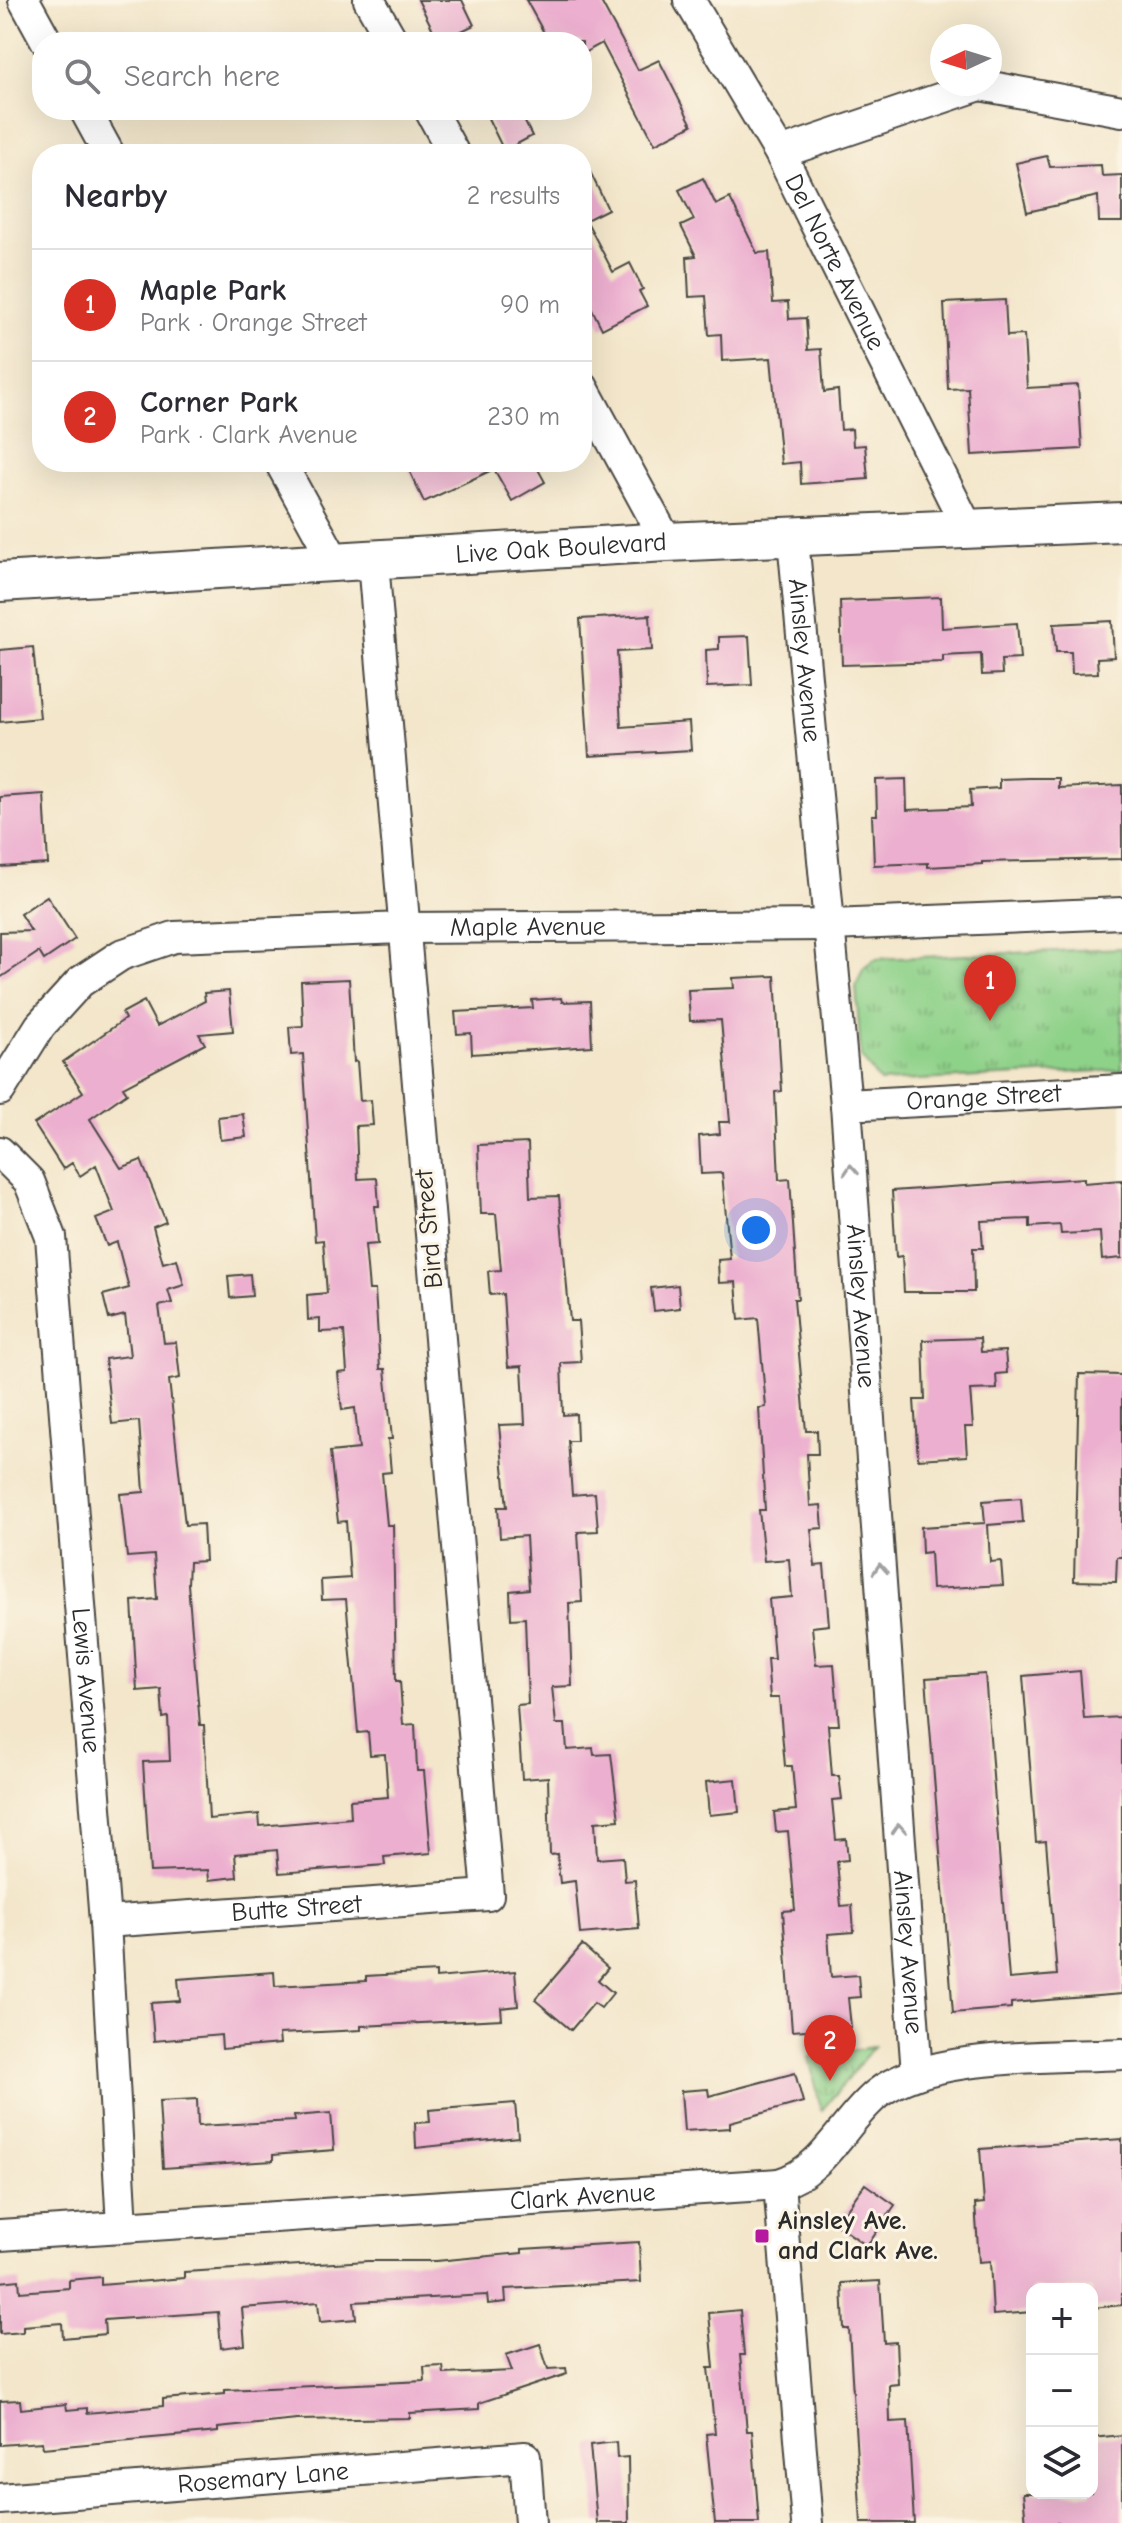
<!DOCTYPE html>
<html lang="en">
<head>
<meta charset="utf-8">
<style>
  body { margin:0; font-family:"Comic Neue",sans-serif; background:#f2f2f3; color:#2b2b33 }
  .controls { position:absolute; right:24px; bottom:24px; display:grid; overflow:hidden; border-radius:16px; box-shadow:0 8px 32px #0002 }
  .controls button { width:72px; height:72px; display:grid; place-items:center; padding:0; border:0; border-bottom:2px solid #e1e1e2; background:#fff; color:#2b2b33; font:40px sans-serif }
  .compass { position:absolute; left:930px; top:24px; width:72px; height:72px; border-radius:50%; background:#fff; box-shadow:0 8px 32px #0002; rotate:266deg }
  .you { position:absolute; left:756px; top:1230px; width:28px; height:28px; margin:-20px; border:6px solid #fff; border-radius:50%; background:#1a73e8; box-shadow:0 0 0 12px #1a73e833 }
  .badge { display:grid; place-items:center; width:52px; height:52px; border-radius:50%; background:#d93025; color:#fff; font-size:26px; font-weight:700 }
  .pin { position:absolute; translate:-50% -66px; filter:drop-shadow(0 2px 4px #0008) }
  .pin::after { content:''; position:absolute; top:42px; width:28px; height:24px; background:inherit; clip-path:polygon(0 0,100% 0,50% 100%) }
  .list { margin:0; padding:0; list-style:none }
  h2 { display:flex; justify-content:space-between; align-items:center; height:104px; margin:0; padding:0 32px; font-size:34px }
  h2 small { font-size:26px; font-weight:400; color:#7c7c81 }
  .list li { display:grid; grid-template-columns:52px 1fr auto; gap:24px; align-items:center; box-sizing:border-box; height:112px; padding:0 32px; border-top:2px solid #e1e1e2 }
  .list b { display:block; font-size:30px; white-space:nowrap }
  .list p { margin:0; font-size:26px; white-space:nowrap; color:#7c7c81 }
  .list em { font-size:26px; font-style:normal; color:#7c7c81 }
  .icon { flex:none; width:44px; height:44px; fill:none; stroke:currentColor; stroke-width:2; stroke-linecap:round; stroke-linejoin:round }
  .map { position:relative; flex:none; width:1122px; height:2523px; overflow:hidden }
  .search { position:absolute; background:#fff; box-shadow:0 8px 32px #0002; left:32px; top:32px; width:560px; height:88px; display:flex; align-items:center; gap:20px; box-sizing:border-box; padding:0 28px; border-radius:32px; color:#7c7c81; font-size:30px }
  .panel { position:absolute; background:#fff; box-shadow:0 8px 32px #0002; left:32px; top:144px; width:560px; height:328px; border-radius:32px }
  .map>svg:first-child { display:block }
  .park { fill:url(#park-tufts); stroke:#5c7e5a; stroke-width:2 }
  .building { fill:#ecafcf }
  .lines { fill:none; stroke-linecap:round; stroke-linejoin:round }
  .minor-casing { stroke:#494743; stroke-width:34 }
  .major-casing { stroke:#494743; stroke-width:42 }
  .minor { stroke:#fff; stroke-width:30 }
  .major { stroke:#fff; stroke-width:38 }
  .oneway { stroke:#a0a0a0 }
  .poi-dot { fill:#b5179e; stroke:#fcf5e5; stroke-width:3 }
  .labels { text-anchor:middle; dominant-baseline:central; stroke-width:6; stroke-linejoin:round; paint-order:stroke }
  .street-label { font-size:26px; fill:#2b2b2b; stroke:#fcf5e5 }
  .poi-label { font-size:26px; font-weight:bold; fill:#2b2b2b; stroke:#fcf5e5; text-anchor:start }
</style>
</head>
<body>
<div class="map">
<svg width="1122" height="2523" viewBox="0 0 1122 2523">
  <defs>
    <pattern id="park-tufts" width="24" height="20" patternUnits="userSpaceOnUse" patternTransform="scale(2)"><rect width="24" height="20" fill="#8ed189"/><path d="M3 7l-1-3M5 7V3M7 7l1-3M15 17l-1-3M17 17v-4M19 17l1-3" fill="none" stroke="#74aa70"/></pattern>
  </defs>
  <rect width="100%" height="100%" fill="#fcf5e5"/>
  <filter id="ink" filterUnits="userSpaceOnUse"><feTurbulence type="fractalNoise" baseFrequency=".0125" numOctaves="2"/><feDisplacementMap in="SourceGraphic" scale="16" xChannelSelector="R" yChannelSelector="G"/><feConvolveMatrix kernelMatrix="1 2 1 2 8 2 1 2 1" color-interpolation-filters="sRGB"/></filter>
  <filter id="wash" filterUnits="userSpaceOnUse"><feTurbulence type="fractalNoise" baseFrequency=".006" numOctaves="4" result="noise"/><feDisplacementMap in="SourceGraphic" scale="32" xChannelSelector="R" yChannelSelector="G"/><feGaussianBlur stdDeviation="1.8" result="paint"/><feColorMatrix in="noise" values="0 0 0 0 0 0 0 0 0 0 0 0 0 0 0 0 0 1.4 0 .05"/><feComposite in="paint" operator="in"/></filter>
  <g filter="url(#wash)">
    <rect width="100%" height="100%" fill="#f3e6ca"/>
    <g class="park">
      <path d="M1122 948V1070L880 1082 861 1057 856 986 863 969 875 959Z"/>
      <path d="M874 2047 822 2110H821L809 2057Z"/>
    </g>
    <g id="blocks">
      <g class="building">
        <path d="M418 0H462L474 25 439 42Z"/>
        <path d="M526 0H600L638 70 659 60 692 125 655 144 602 43 582 54V42H549Z"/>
        <path d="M484 110H519L532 136 504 151Z"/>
        <path d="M582 155 608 209 586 220 613 272 630 263 643 289 639 291 647 306 602 329 582 289Z"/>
        <path d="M1047 156 1050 167 1101 165 1102 176 1122 175V222H1099L1098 196 1027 212 1016 163Z"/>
        <path d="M703 178 716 205 730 198 757 253 769 252 773 303 788 302 789 319 806 318 808 350 821 349 824 392 838 390 841 430 852 429 853 446 865 445 868 479 801 484 800 462 781 464 771 358 722 361 721 334 709 335 706 296 689 297 687 257 696 256 681 226 694 220 679 190Z"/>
        <path d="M1005 300 1007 336 1024 335 1027 388 1078 385 1082 449 972 455 968 388 948 389 944 303Z"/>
        <path d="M405 462H534L545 482 512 501 494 469 424 502Z"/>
        <path d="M941 597 942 628 1017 623 1020 659 1001 660 1002 674 982 675 981 654 943 656V662L842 665 840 601Z"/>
        <path d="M650 615 652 650 617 652 621 727 689 722 691 750 589 756 580 619Z"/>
        <path d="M1112 621 1114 657 1097 658 1098 673 1072 674 1071 652H1056L1054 624Z"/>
        <path d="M749 636 752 685 707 687 706 650 719 649V637Z"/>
        <path d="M33 647 40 718 0 722V650Z"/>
        <path d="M1028 778H1058V788L1122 785V859L982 862V864L928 867V863L874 865 872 815H877L876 780 906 779 907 810 971 807 970 790 999 788V779Z"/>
        <path d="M44 794 48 864 0 867V797Z"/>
        <path d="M47 896 75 939 44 960 39 952 0 978V932L31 931 20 914Z"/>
        <path d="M775 976 782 1091 775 1092 779 1180 790 1179 798 1299H794L806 1431H817L818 1454H807L810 1506 821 1505 823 1528 811 1529 815 1566 824 1565 829 1625 812 1627 816 1665 834 1664 839 1725H828L832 1776H839L842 1799 832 1800 836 1840 846 1839 848 1860 837 1861 841 1906 852 1905 854 1932 828 1934 831 1977 858 1975 860 1997 848 1998 851 2027 792 2031 783 1911 795 1910 788 1831 776 1832 774 1812 796 1810 792 1766H785L779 1698H770L767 1659H774L769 1599 792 1597 789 1559 764 1561 759 1510H765L759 1408 766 1407 758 1318 739 1320 736 1282 719 1283 718 1260 730 1259 722 1173 701 1174 699 1136 720 1134 719 1122H730L721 1020 690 1021 688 990 734 988 733 978Z"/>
        <path d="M349 979 354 1062 357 1061 360 1101 371 1100 373 1125 356 1126 358 1179 377 1178 379 1206H375L378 1244 365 1245 369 1290H375L380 1369H385L392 1439H388L391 1472 382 1473 387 1525H393L396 1681H400L403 1725 415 1724 417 1771H424L431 1853 384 1857 385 1865 279 1873 277 1850 235 1854 237 1877 209 1880 208 1870 150 1872 143 1762 170 1761 168 1717 163 1718 161 1689 137 1691 132 1601 157 1599 154 1555 127 1557 120 1494 144 1492 139 1421 112 1424 105 1359 130 1356 125 1315 109 1319 103 1295 129 1288 117 1242 107 1246 96 1219 114 1212 96 1165 80 1176 72 1163 63 1169 34 1124 83 1092 63 1062 125 1019 122 1013 144 1001 157 1026 205 1001 204 993 229 991 233 1031 199 1034 205 1044 123 1087 127 1093 90 1119 121 1168 141 1160 166 1222 153 1227 163 1263 177 1259 184 1285 168 1290 172 1303 159 1306 164 1343 176 1342 180 1378 169 1380 185 1525 203 1524 205 1561 189 1562 188 1584 200 1725H204L209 1819 259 1814 260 1826 351 1818 350 1800 388 1797 385 1754 370 1755 368 1732 358 1733 346 1599 322 1600 321 1580 350 1578 346 1521 338 1522 330 1452 359 1449 355 1408 342 1410 338 1373 347 1372 344 1331 320 1332V1319L308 1320 307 1295 327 1293 323 1240 315 1241 303 1054 291 1055 289 1027 303 1026 301 981Z"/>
        <path d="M561 998 562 1002 590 1001 592 1046 472 1054 471 1033 457 1034 455 1012 533 1008 532 1000Z"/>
        <path d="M243 1114 246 1137 220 1140 218 1117Z"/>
        <path d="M528 1143 530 1197 559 1196 570 1321H578L581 1362 561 1363 563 1415 576 1414 577 1441H568L572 1495 595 1493 598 1531 578 1532 582 1602 569 1603 572 1686 552 1687 556 1724H565L567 1750 593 1748 594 1755 611 1754 619 1820 595 1822 597 1859 623 1857 625 1881 635 1880 639 1929 580 1934 575 1881 560 1883 557 1854 550 1855 548 1777 522 1779 517 1705 528 1704 525 1618 511 1619 510 1591 529 1589 526 1536 500 1538 498 1507H507L499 1425 525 1424 522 1366 508 1367 503 1294 490 1295 488 1271 501 1270 496 1214H481L478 1145Z"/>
        <path d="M1084 1178V1183L1122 1180V1258L1102 1260 1100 1232 1061 1234 1060 1225 1030 1227V1219L981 1221 983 1248H973L974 1292H904L902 1256 896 1257 892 1191Z"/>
        <path d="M250 1274 252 1296 230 1298 228 1276Z"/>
        <path d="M678 1285 680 1308 654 1311 651 1288Z"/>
        <path d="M980 1338 981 1352 1005 1351 1007 1373 996 1374 997 1389 970 1390 973 1427H965L967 1456 918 1459 914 1400H925L923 1340Z"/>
        <path d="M1079 1374 1122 1375V1557H1117L1116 1582 1074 1581Z"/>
        <path d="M1021 1498 1023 1522 988 1525 990 1562 1001 1561 1003 1585 932 1589 930 1552 922 1553 921 1527 985 1523 983 1501Z"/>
        <path d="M1080 1671 1084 1719 1122 1717V1994L1011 2003V2008L953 2013 926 1678 985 1674 1009 1979 1057 1975 1046 1841 1036 1842 1023 1676Z"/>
        <path d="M736 1779 739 1812 709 1815 706 1782Z"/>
        <path d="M582 1945 608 1968 598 1980 613 1993 601 2008 594 2003 571 2030 535 2000Z"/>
        <path d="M515 1971 518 2006 501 2008 502 2019 361 2026V2030L279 2034 280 2044 222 2049 221 2035 154 2041 151 2003 180 2001 178 1979 274 1972 275 1986 366 1981V1976L436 1972V1978Z"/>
        <path d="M795 2073 803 2102 730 2122V2128L684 2131 681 2091 708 2089 709 2096Z"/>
        <path d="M197 2099 198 2126 295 2121 294 2116 331 2113 334 2150 273 2155V2161L163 2168 159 2101Z"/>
        <path d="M515 2103 518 2137 416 2148 415 2123 430 2122 429 2110Z"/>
        <path d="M1122 2139V2305L1092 2308V2289H1032V2312L993 2315 990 2261 979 2262 975 2204 984 2203 980 2149Z"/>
        <path d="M865 2184 895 2205 867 2246 836 2224Z"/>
        <path d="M639 2242 641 2282 505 2289 506 2302 488 2304 487 2295 354 2302 356 2319 320 2322 318 2302 242 2308 245 2345 221 2348 218 2312 104 2320 105 2334 63 2338 62 2323 23 2326V2332L0 2334V2282L19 2280 20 2292 69 2288V2280L101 2277V2285L184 2278V2272L368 2261H436L522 2253V2249Z"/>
        <path d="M880 2281 884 2343 896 2342 898 2384 889 2385 890 2422 908 2421 914 2523H861L849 2329H844L842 2283Z"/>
        <path d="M740 2310 744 2355H740L747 2431H752L759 2523H715L706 2434 715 2433 708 2368H714L709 2313Z"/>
        <path d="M540 2344 548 2369 566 2368 567 2374 479 2403V2409L410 2413V2418L297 2420 218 2428V2432L43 2448 42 2442 0 2445V2401L20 2400 21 2409 66 2404 67 2410 87 2408V2413L163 2406V2399L225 2394V2390L425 2381 424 2367 443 2366 444 2374 512 2371 506 2355Z"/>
        <path d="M1122 2435V2523H1026L1023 2493H1092V2438Z"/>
        <path d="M616 2442 617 2458 628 2457 629 2523H597L590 2445Z"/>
      </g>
    </g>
  </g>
  <g filter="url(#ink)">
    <use href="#blocks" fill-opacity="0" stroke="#494743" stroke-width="2"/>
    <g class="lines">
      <g class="minor-casing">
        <g id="minor">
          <path d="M24 0 47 42"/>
          <path d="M369 0 393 42"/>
          <path id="s1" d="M689 0 780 153 969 531"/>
          <path d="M85 110 109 154"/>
          <path d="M430 110 454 154"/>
          <path d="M780 153 980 85 1122 111"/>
          <path d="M582 386 667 542"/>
          <path d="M280 462 336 564"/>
          <path id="s2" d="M793 539 846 1105 917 2074"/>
          <path id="s3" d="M0 1090 40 1026 80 982 121 955 174 937 403 928 831 925 1122 913"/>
          <path id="s4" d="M846 1105 1122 1090"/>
          <path id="s5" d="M0 1152 29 1181 51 1237 105 1922 122 2226"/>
          <path id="s6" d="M105 1922 488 1895 373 562"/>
          <path d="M779 2184 807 2523"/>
          <path id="s7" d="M0 2235 779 2184C823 2172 843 2122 877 2094 930 2052 1055 2058 1122 2054"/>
          <path id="s8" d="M0 2499 525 2457 530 2523"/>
        </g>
      </g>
      <g class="major-casing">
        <g id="major">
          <path id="s9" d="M0 582 667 542 1122 522"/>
        </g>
      </g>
      <use href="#minor" class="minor"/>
      <use href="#major" class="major"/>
    </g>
    <defs><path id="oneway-chevron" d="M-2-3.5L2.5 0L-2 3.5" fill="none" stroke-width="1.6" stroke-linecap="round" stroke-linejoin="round" transform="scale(2)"/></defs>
    <g class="oneway">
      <use href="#oneway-chevron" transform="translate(851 1170) rotate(-94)"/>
      <use href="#oneway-chevron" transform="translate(880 1569) rotate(-94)"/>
      <use href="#oneway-chevron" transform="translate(899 1829) rotate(-94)"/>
    </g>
  </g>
  <rect class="poi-dot" x="754" y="2228" width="16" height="16" rx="4"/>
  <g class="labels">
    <g class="street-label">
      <text stroke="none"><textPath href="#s1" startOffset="300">Del Norte Avenue</textPath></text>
      <text stroke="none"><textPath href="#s9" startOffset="562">Live Oak Boulevard</textPath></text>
      <text stroke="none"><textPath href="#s2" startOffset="122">Ainsley Avenue</textPath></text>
      <text stroke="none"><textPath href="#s3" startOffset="594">Maple Avenue</textPath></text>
      <text stroke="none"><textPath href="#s4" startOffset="138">Orange Street</textPath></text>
      <text transform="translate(429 1229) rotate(-95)">Bird Street</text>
      <text stroke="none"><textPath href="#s2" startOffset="770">Ainsley Avenue</textPath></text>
      <text stroke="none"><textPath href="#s5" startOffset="546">Lewis Avenue</textPath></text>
      <text stroke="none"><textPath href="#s6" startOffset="192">Butte Street</textPath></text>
      <text stroke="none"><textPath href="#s2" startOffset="1418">Ainsley Avenue</textPath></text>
      <text stroke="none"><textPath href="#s7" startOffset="584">Clark Avenue</textPath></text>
      <text stroke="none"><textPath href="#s8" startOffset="264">Rosemary Lane</textPath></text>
    </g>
    <g class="poi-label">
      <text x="778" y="2221">Ainsley Ave.<tspan x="778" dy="30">and Clark Ave.</tspan></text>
    </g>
  </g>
</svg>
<div class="controls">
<button>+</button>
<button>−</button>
<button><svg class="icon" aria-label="layers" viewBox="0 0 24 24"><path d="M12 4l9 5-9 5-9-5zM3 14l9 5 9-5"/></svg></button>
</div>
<svg class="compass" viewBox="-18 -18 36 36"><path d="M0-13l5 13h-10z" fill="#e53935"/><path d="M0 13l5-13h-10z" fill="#7c7c81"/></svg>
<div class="you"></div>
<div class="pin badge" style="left:990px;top:1021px">1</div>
<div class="pin badge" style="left:830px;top:2081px">2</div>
<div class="search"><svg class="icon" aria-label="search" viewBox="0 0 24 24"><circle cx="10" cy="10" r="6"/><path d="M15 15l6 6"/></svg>Search here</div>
<section class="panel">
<h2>Nearby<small>2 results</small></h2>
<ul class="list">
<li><span class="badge">1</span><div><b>Maple Park</b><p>Park · Orange Street</p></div><em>90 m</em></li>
<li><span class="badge">2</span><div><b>Corner Park</b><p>Park · Clark Avenue</p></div><em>230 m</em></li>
</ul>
</section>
</div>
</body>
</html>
